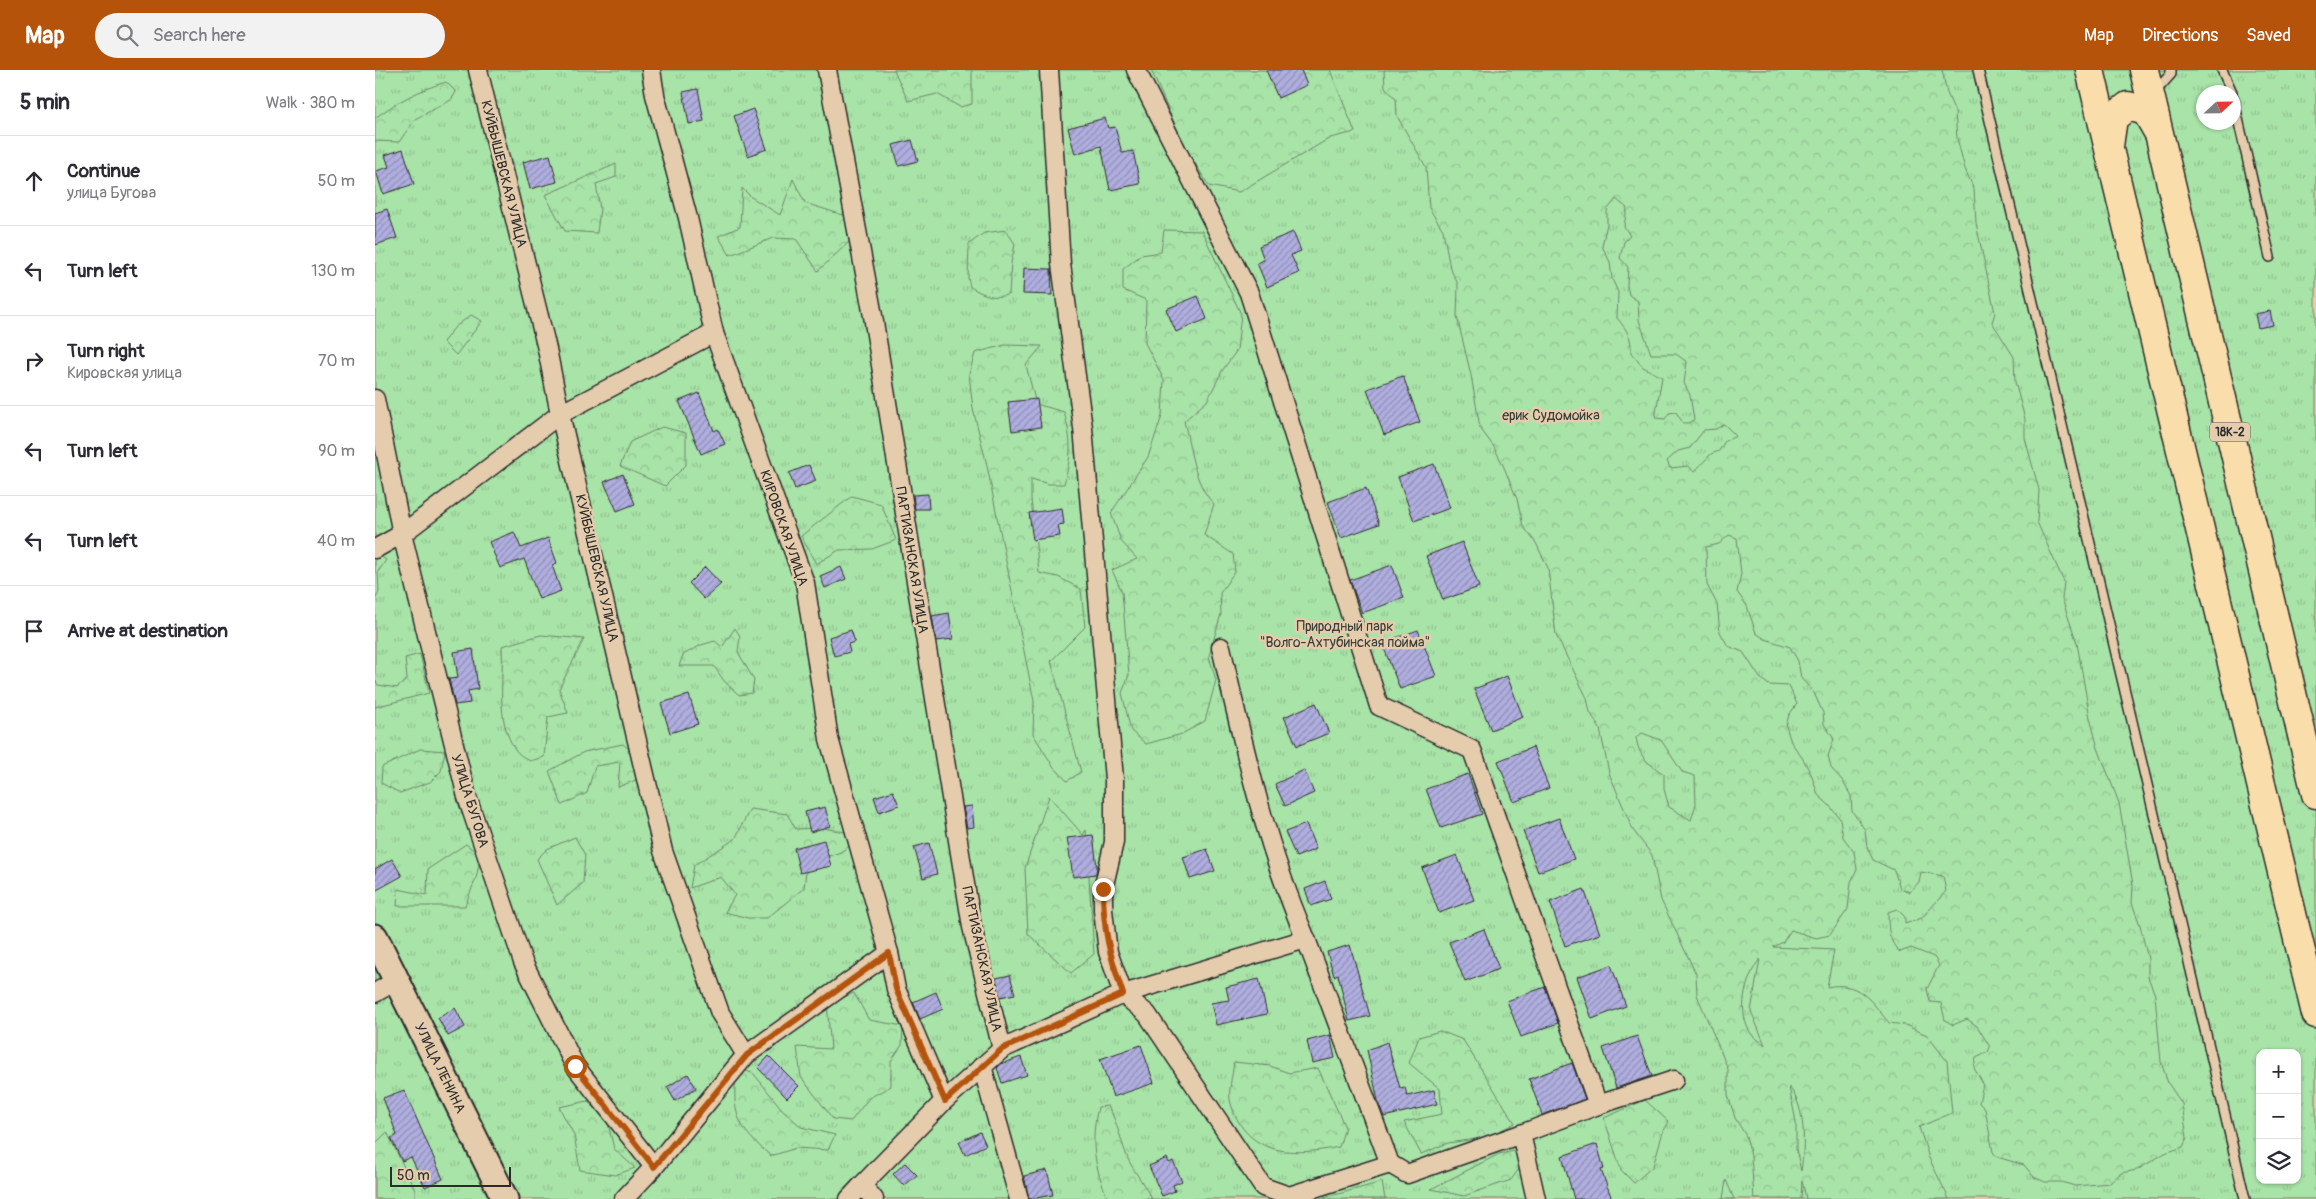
<!DOCTYPE html>
<html lang="en">
<head>
<meta charset="utf-8">
<style>
  body { margin:0; font-family:Pangolin,sans-serif; background:#f2f2f3; color:#2b2b33 }
  .controls { position:absolute; right:15px; bottom:15px; display:grid; overflow:hidden; border-radius:10px; box-shadow:0 1px 4px #0004 }
  .controls button { width:45px; height:45px; display:grid; place-items:center; padding:0; border:0; border-bottom:1px solid #e1e1e2; background:#fff; color:#2b2b33; font:25px sans-serif }
  .compass { position:absolute; left:1821px; top:15px; width:45px; height:45px; border-radius:50%; background:#fff; box-shadow:0 1px 4px #0004; rotate:68deg }
  .scale { position:absolute; left:15px; bottom:12px; width:121px; box-sizing:border-box; padding-left:5px; border:2px solid #2b2b2b; border-top:0; font-size:14px; line-height:18px; white-space:nowrap; color:#2b2b2b; -webkit-text-stroke:4px #e4ccad; paint-order:stroke }
  .stop { position:absolute; width:15px; height:15px; margin:-11px; border:4px solid #b45309; border-radius:50%; background:#fff }
  .stop.end { background:#b45309; border-color:#fff; box-shadow:0 1px 5px #0008 }
  .list { margin:0; padding:0; list-style:none }
  h2 { display:flex; justify-content:space-between; align-items:center; height:65px; margin:0; padding:0 20px; font-size:21px }
  h2 small { font-size:16px; font-weight:400; color:#7c7c81 }
  .list li { display:grid; grid-template-columns:32px 1fr auto; gap:15px; align-items:center; box-sizing:border-box; height:90px; padding:0 20px; border-top:1px solid #e1e1e2 }
  .list b { display:block; font-size:19px; white-space:nowrap }
  .list p { margin:0; font-size:16px; white-space:nowrap; color:#7c7c81 }
  .list em { font-size:16px; font-style:normal; color:#7c7c81 }
  .icon { flex:none; width:28px; height:28px; fill:none; stroke:currentColor; stroke-width:2; stroke-linecap:round; stroke-linejoin:round }
  .map { position:relative; flex:none; width:1941px; height:1129px; overflow:hidden }
  header { display:flex; align-items:center; gap:30px; box-sizing:border-box; height:70px; padding:0 25px; background:#b45309; color:#fff }
  header strong { font-size:24px }
  nav { display:flex; gap:28px; margin-inline-start:auto; font-size:18px }
  .search { width:350px; height:45px; background:#f2f2f3; display:flex; align-items:center; gap:12px; box-sizing:border-box; padding:0 18px; border-radius:28px; color:#7c7c81; font-size:19px }
  main { display:flex }
  aside { flex:1; background:#fff }
  .map>svg:first-child { display:block }
  .grass { fill:url(#grass-tufts); stroke:#6a876a; fill-rule:evenodd }
  .forest { fill:url(#forest-crowns); stroke:#6a876a; fill-rule:evenodd }
  .building { fill:url(#building-hatch); stroke:#2b2b2b }
  .lines { fill:none; stroke-linecap:round; stroke-linejoin:round }
  .lane-casing { stroke:#2b2b2b; stroke-width:12 }
  .street-casing { stroke:#2b2b2b; stroke-width:21 }
  .secondary-casing { stroke:#2b2b2b; stroke-width:29 }
  .primary-casing { stroke:#2b2b2b; stroke-width:31 }
  .lane { stroke:#e4ccad; stroke-width:9 }
  .street { stroke:#e4ccad; stroke-width:18 }
  .secondary { stroke:#e4ccad; stroke-width:25 }
  .primary { stroke:#f9deab; stroke-width:28 }
  .route { stroke:#b45309; stroke-width:6 }
  .labels { text-anchor:middle; dominant-baseline:central; stroke-width:5; stroke-linejoin:round; paint-order:stroke }
  .shield { fill:#e4ccad; stroke:#625b52; stroke-width:1 }
  .shield-label { font-size:12px; font-weight:bold; fill:#2b2b2b }
  .street-label { font-size:14px; fill:#2b2b2b; stroke:#e4ccad }
  .park-label { font-size:14px; fill:#383d38; stroke:#e4ccad }
</style>
</head>
<body>
<header>
<strong>Map</strong>
<div class="search"><svg class="icon" aria-label="search" viewBox="0 0 24 24"><circle cx="10" cy="10" r="6"/><path d="M15 15l6 6"/></svg>Search here</div>
<nav><a>Map</a><a>Directions</a><a>Saved</a></nav>
</header>
<main>
<aside>
<h2>5 min<small>Walk · 380 m</small></h2>
<ul class="list">
<li><svg class="icon" aria-label="ahead" viewBox="0 0 24 24"><path d="M12 20V5M6 11l6-6 6 6"/></svg><div><b>Continue</b><p>улица Бугова</p></div><em>50 m</em></li>
<li><svg class="icon" aria-label="left" viewBox="0 0 24 24"><path d="M17 20v-9H6M10 6l-5 5 5 5"/></svg><div><b>Turn left</b></div><em>130 m</em></li>
<li><svg class="icon" aria-label="right" viewBox="0 0 24 24"><path d="M7 20v-9h11M14 6l5 5-5 5"/></svg><div><b>Turn right</b><p>Кировская улица</p></div><em>70 m</em></li>
<li><svg class="icon" aria-label="left" viewBox="0 0 24 24"><path d="M17 20v-9H6M10 6l-5 5 5 5"/></svg><div><b>Turn left</b></div><em>90 m</em></li>
<li><svg class="icon" aria-label="left" viewBox="0 0 24 24"><path d="M17 20v-9H6M10 6l-5 5 5 5"/></svg><div><b>Turn left</b></div><em>40 m</em></li>
<li><svg class="icon" aria-label="arrive" viewBox="0 0 24 24"><path d="M6 21V4h12l-3 4 3 4H6"/></svg><div><b>Arrive at destination</b></div></li>
</ul>
</aside>
<div class="map">
<svg width="1941" height="1129" viewBox="0 0 1941 1129">
  <defs>
    <pattern id="grass-tufts" width="24" height="20" patternUnits="userSpaceOnUse" patternTransform="scale(1.25)"><rect width="24" height="20" fill="#a8e3a8"/><path d="M3 7l-1-3M5 7V3M7 7l1-3M15 17l-1-3M17 17v-4M19 17l1-3" fill="none" stroke="#91c391"/></pattern>
    <pattern id="forest-crowns" width="20" height="18" patternUnits="userSpaceOnUse" patternTransform="scale(1.25)"><rect width="20" height="18" fill="#a8e3a8"/><path d="M2 6a3 3 0 1 1 6 0M12 15a3 3 0 1 1 6 0" fill="none" stroke="#91c391"/></pattern>
    <pattern id="building-hatch" width="6" height="6" patternUnits="userSpaceOnUse" patternTransform="scale(1.25)"><rect width="6" height="6" fill="#b0aedf"/><path d="M-1 1l2-2M0 6l6-6M5 7l2-2" fill="none" stroke="#8f8eb5"/></pattern>
  </defs>
  <rect width="100%" height="100%" fill="#e4ccad"/>
  <filter id="ink" filterUnits="userSpaceOnUse"><feTurbulence type="fractalNoise" baseFrequency=".02" numOctaves="2"/><feDisplacementMap in="SourceGraphic" scale="10" xChannelSelector="R" yChannelSelector="G"/><feConvolveMatrix kernelMatrix="1 2 1 2 8 2 1 2 1" color-interpolation-filters="sRGB"/></filter>
  <g filter="url(#ink)">
    <path class="grass" d="M0 0H1941V1129H0ZM1828 22H1858V52H1828ZM1885 983H1922V1110H1885Z"/>
    <g class="forest">
      <path d="M519 0H597V34L585 37 562 24 533 31Z"/>
      <path d="M776 0H955L980 62 955 68 864 122 834 116 809 75Z"/>
      <path d="M1009 0H1567L1572 23 1580 42 1582 68 1590 99 1599 119 1601 153 1620 243 1617 252 1639 287 1640 312 1650 349V368L1664 420 1662 452 1689 512 1687 529 1702 573 1715 648 1723 678 1744 733 1758 815 1757 833 1765 855 1773 889V907L1780 925 1786 992 1793 1013 1807 1034 1812 1068 1808 1077 1790 1083 1762 1100 1746 1103 1735 1113 1700 1116 1686 1112H1670L1659 1107 1649 1095 1622 1087 1618 1082 1610 1039 1604 1033 1608 1014 1599 998 1601 988 1613 982 1615 977 1602 956 1592 949 1578 955 1570 950 1566 933 1555 932 1552 919 1564 895 1559 887 1536 878 1525 882C1513 872 1513 856 1513 842L1522 839 1530 847V854L1547 848 1571 821 1568 806 1546 802 1544 812 1535 822 1525 818 1519 800 1498 790 1492 777 1490 760 1477 741 1476 726 1467 710 1456 698 1453 686 1459 669 1449 654 1448 643 1439 623 1426 608 1423 591 1415 577 1390 569 1381 563 1372 536 1362 522 1366 504 1362 468 1354 465 1344 474 1331 477 1332 515 1342 534 1345 562 1353 576 1368 582 1385 608 1394 615 1414 616 1422 634 1414 645 1411 656 1416 672 1428 689 1437 706 1443 725 1454 735 1465 749 1468 767 1479 782 1482 799 1476 812 1473 839 1455 865 1441 868 1416 860 1408 872 1398 877 1459 880 1452 917C1484 910 1496 931 1514 953L1530 955 1552 965 1572 991 1577 1043 1544 1057 1554 1088 1574 1129H1431L1427 1110 1426 1129H1379L1376 1086 1371 1066 1360 1048 1353 1025V999L1322 925 1321 904 1286 830 1277 785 1258 760 1234 703 1225 659 1215 642 1212 628 1181 565 1173 498 1161 473 1148 456 1142 429 1128 395 1119 377 1105 358 1096 305 1082 247 1083 214 1075 198 1068 160 1054 138 1051 97 1022 46 1021 29 1010 17ZM1241 129 1252 138 1249 156 1255 166 1249 172 1245 188 1253 197 1252 215 1254 225 1263 231 1264 250 1276 284H1301L1312 292 1309 313 1315 325 1319 350 1314 353H1308L1301 342 1294 343 1290 349 1280 348 1287 307 1268 297 1256 283C1257 267 1252 260 1242 248L1243 222 1237 209 1235 192 1227 176 1232 154V140ZM1349 354 1361 366 1350 371 1344 381 1336 384 1319 402 1314 396 1295 398 1292 391 1303 381 1315 378 1329 360 1341 359ZM1267 663 1286 670 1307 702 1320 706 1321 734 1316 750 1294 737 1289 719V704C1273 693 1264 688 1261 667ZM1385 889 1376 941 1390 975C1386 972 1381 968 1377 965 1361 944 1370 908 1385 889ZM1414 1017C1431 1037 1430 1075 1426 1101L1421 1079V1052Z"/>
      <path d="M71 12 81 22 76 30 40 49 24 72 0 71V48C23 31 44 20 71 12Z"/>
      <path d="M241 94V107L221 114 225 139 222 163 190 161 170 125Z"/>
      <path d="M418 109 430 133 471 146 474 172 443 201 421 169 398 168 355 185 343 166 365 157 367 118 376 127 405 145Z"/>
      <path d="M631 160 640 174 636 193 634 224C619 230 608 224 595 217L593 208 594 174 609 163Z"/>
      <path d="M789 160 827 161 866 244 862 280 847 301 832 331 809 351C816 378 818 413 839 434L829 465 858 484 860 501 845 523 846 544 834 586 841 610 830 651 807 664 771 674 756 661 747 623 754 605 747 522 737 500 762 489 746 471 736 443 773 387 787 346 789 310 770 273 771 230 748 220V199L766 185 786 182Z"/>
      <path d="M96 245 107 251 81 285 68 272 80 257Z"/>
      <path d="M630 275 667 276 651 295 661 334 689 342C697 372 697 384 689 414H674L656 409V429L664 503 683 507 706 519 710 557 676 591 706 702 692 711 678 696 658 664 659 631 611 391 598 339 594 304 600 283Z"/>
      <path d="M287 357 311 363V395L290 416 245 396 255 372Z"/>
      <path d="M477 426 506 434 521 470 497 479 464 480 441 494 426 466Z"/>
      <path d="M0 482 11 490 3 502 4 522 0 530Z"/>
      <path d="M360 558 365 566 363 582 379 610 377 623 364 625 349 611 339 596H304L308 585 326 575 340 571 347 577Z"/>
      <path d="M166 565 209 569 184 619 193 643 173 647 169 687 155 691C150 688 143 684 140 679 120 649 129 611 127 576Z"/>
      <path d="M45 584 54 623 0 637V610L3 615 22 618 32 609 30 588Z"/>
      <path d="M248 674 256 681 261 710 243 717 245 692 220 696 212 723 187 735 174 701 209 682Z"/>
      <path d="M45 679 70 681 66 701 55 712 25 723 6 713 7 697Z"/>
      <path d="M674 726 708 765 711 760 719 884 696 903 653 864 650 798Z"/>
      <path d="M375 739 412 744 421 759 448 758 470 762 474 776 466 782 448 788 431 801 429 818 392 848H373L350 842 360 825 346 807 315 818 319 795 360 769Z"/>
      <path d="M200 767 210 785 208 813 182 835 162 789 172 779Z"/>
      <path d="M91 774 106 786 101 808 90 836H22L23 819 52 825 53 799Z"/>
      <path d="M479 923 494 950 528 956 527 975 516 991V1016L494 1028 476 1051 458 1049 426 1007 422 977 456 979 452 934Z"/>
      <path d="M1065 961 1088 970 1140 1053 1114 1067 1073 1073 1046 1084 1029 1052 1067 1044 1065 1019 1034 993 1044 967Z"/>
      <path d="M859 992 895 996 914 1003 943 998 970 1057 964 1077C919 1086 872 1087 856 1034 852 1023 858 1004 859 992Z"/>
      <path d="M362 997 379 1004 406 1038 426 1057 460 1065 453 1080 421 1078 396 1086C361 1057 356 1043 362 997Z"/>
      <path d="M1270 1030 1294 1052 1288 1062 1278 1096 1259 1113 1246 1100 1229 1048Z"/>
      <path d="M213 1031 233 1053 239 1079 260 1098 240 1105 205 1100 199 1065 184 1037Z"/>
      <path d="M733 1036C743 1053 746 1073 754 1091 761 1104 770 1116 777 1129H733C719 1095 715 1073 723 1037Z"/>
      <path d="M12 1062 40 1120V1129H0V1074Z"/>
      <path d="M1150 1079 1152 1088 1136 1110 1089 1126 1056 1119 1124 1084Z"/>
      <path d="M1351 1110 1359 1129H1348Z"/>
      <path d="M1007 1112 1010 1129H945Z"/>
    </g>
    <g class="building">
      <path d="M891 0H926L932 15 903 28Z"/>
      <path d="M323 19 329 51 314 54 308 22Z"/>
      <path d="M378 39 392 79 373 86 359 46Z"/>
      <path d="M730 48 733 58 740 57 747 83 758 81 765 114 735 120 726 76 700 84 693 58Z"/>
      <path d="M537 70 543 91 524 96 518 75Z"/>
      <path d="M28 79 39 114 8 124 1 101 14 97 10 85Z"/>
      <path d="M175 85 182 112 155 119 148 92Z"/>
      <path d="M12 139 22 168 0 175V143Z"/>
      <path d="M918 162 926 181 916 185 924 203 892 217 882 193 889 190 884 176Z"/>
      <path d="M649 198 676 199 677 225 648 224Z"/>
      <path d="M823 226 832 249 801 262 791 239Z"/>
      <path d="M1895 241 1898 255 1883 258 1880 244Z"/>
      <path d="M1028 306 1045 352 1009 365 992 319Z"/>
      <path d="M324 323 339 361 343 359 350 374 326 384 304 331Z"/>
      <path d="M662 329 666 357 637 361 633 332Z"/>
      <path d="M1059 394 1075 438 1039 451 1023 407Z"/>
      <path d="M434 395 441 411 420 419 414 403Z"/>
      <path d="M248 404 260 434 242 441 229 412Z"/>
      <path d="M991 418 1004 454 966 468 953 432Z"/>
      <path d="M553 424 554 439H540L538 425Z"/>
      <path d="M687 438 689 454 683 455 685 466 658 470 654 443Z"/>
      <path d="M139 462 146 478 173 468 182 493 177 495 186 521 164 529 149 489 125 498 114 472Z"/>
      <path d="M1087 472 1104 517 1068 530 1051 486Z"/>
      <path d="M1017 495 1029 528 987 543 975 510Z"/>
      <path d="M330 497 346 514 329 529 314 513Z"/>
      <path d="M466 497 471 509 450 518 445 506Z"/>
      <path d="M574 543 578 569 561 571 557 546Z"/>
      <path d="M476 560 480 572 473 574 475 582 459 586 454 567Z"/>
      <path d="M1043 560 1061 606 1025 619 1007 573Z"/>
      <path d="M98 579 103 619 93 621 95 633 80 635 74 609 83 608 79 582Z"/>
      <path d="M1132 606 1148 647 1116 660 1099 619Z"/>
      <path d="M314 625 323 654 295 663 286 633Z"/>
      <path d="M941 633 954 663 922 676 909 647Z"/>
      <path d="M1158 677 1174 718 1139 732 1123 691Z"/>
      <path d="M929 700 939 723 910 736 900 714Z"/>
      <path d="M1093 704 1107 744 1066 758 1051 719Z"/>
      <path d="M518 721 524 735 504 742 499 727Z"/>
      <path d="M597 736 599 757 592 758 588 737Z"/>
      <path d="M450 737 455 756 435 762 430 742Z"/>
      <path d="M1184 748 1199 789 1163 802 1148 761Z"/>
      <path d="M931 754 941 779 921 787 910 762Z"/>
      <path d="M718 765 722 797 721 804 698 807 692 768Z"/>
      <path d="M449 770 456 796 425 803 419 778Z"/>
      <path d="M554 773 562 804 548 808 539 777Z"/>
      <path d="M832 779 840 801 815 809 808 787Z"/>
      <path d="M1082 785 1099 830 1064 843 1047 798Z"/>
      <path d="M17 789 27 806 0 821V799Z"/>
      <path d="M950 811 956 829 936 836 930 819Z"/>
      <path d="M1209 819 1225 864 1190 876 1175 832Z"/>
      <path d="M1109 859 1124 899 1090 912 1074 872Z"/>
      <path d="M975 875 995 946 974 951 963 904 959 906 952 882Z"/>
      <path d="M1236 895 1251 936 1217 949 1202 907Z"/>
      <path d="M635 905 640 924 625 927 621 908Z"/>
      <path d="M884 909 892 944 841 955 836 933 854 930 851 917Z"/>
      <path d="M1170 917 1183 953 1146 967 1132 931Z"/>
      <path d="M561 922 568 939 545 949 538 932Z"/>
      <path d="M80 938 90 957 73 966 63 948Z"/>
      <path d="M955 965 960 988 937 993 932 971Z"/>
      <path d="M1262 966 1277 1006 1241 1018 1228 978Z"/>
      <path d="M1012 972 1025 1018 1030 1017 1032 1026 1059 1020 1062 1034 1009 1047 1003 1031 992 980Z"/>
      <path d="M766 975 779 1013 738 1027 725 989Z"/>
      <path d="M394 986 424 1016 412 1028 383 998Z"/>
      <path d="M646 987 652 1005 627 1013 622 998 626 994Z"/>
      <path d="M1197 993 1210 1029 1167 1045 1154 1009Z"/>
      <path d="M313 1004 321 1018 300 1031 292 1017Z"/>
      <path d="M29 1020 68 1109 50 1117 36 1087 27 1091 16 1068 22 1065 8 1028Z"/>
      <path d="M605 1062 611 1075 590 1085 584 1072Z"/>
      <path d="M1222 1074 1229 1099 1226 1100 1237 1129H1199L1187 1086Z"/>
      <path d="M792 1088 794 1093 798 1091 807 1111 798 1115 800 1121 787 1126 774 1096Z"/>
      <path d="M530 1093 542 1105 529 1116 518 1104Z"/>
      <path d="M672 1100 678 1125 654 1129 649 1106Z"/>
    </g>
    <g class="lines">
      <g class="lane-casing">
        <g id="lane">
          <path d="M1603 0 1870 1129"/>
          <path d="M1847 0 1857 22"/>
          <path d="M1779 23 1796 4V0"/>
          <path d="M1858 27 1895 187"/>
        </g>
      </g>
      <g class="street-casing">
        <g id="street">
          <path d="M103 0 172 279 185 344 288 781 345 943 371 985"/>
          <path d="M276 0 280 25 313 148 339 263 430 513 454 669 514 883 521 919 569 1031"/>
          <path d="M452 0 498 246 597 857 627 979"/>
          <path d="M674 0 686 194 708 358 739 709V772L728 819V840L733 882 748 924 931 869C890 774 869 678 846 577"/>
          <path d="M761 0 874 223 1004 636 1097 680 1223 1035 1299 1010"/>
          <path d="M0 329 27 464 92 727 148 892 200 996 279 1097"/>
          <path d="M0 479 27 464 185 344 339 263"/>
          <path d="M0 923 22 910"/>
          <path d="M607 996 644 1129"/>
          <path d="M1146 1064 1223 1035"/>
          <path d="M1015 1094 1032 1104 1146 1064 1161 1129"/>
          <path d="M487 1115 569 1031 627 979 748 924 772 944 888 1117 914 1126 1015 1094 931 869"/>
          <path d="M249 1129 279 1097 371 985 514 883"/>
          <path d="M474 1129 487 1115 499 1129"/>
        </g>
      </g>
      <g class="secondary-casing">
        <path id="secondary" d="M0 867 130 1129"/>
      </g>
      <g class="primary-casing">
        <g id="primary">
          <path d="M1715 0 1941 944"/>
          <path d="M1769 0 1941 724"/>
          <path d="M1734 76 1738 48 1753 36 1771 41 1783 62"/>
        </g>
      </g>
      <use href="#lane" class="lane"/>
      <use href="#street" class="street"/>
      <use href="#secondary" class="secondary"/>
      <use href="#primary" class="primary"/>
    </g>
  </g>
  <g class="lines" filter="url(#ink)">
    <path class="route" d="M200 996 279 1097 372 985 514 883 521 919 570 1031 627 979 748 924C735 886 728 860 728 819"/>
  </g>
  <g class="labels">
    <rect class="shield" x="1835" y="352.5" width="40" height="19" rx="4"/>
    <g class="shield-label">
      <text x="1855" y="362">18К-2</text>
    </g>
    <g class="street-label">
      <text transform="translate(129 104) rotate(76)">КУЙБЫШЕВСКАЯ УЛИЦА</text>
      <text transform="translate(409 458) rotate(71)">КИРОВСКАЯ УЛИЦА</text>
      <text transform="translate(537 490) rotate(81)">ПАРТИЗАНСКАЯ УЛИЦА</text>
      <text transform="translate(222 498) rotate(77)">КУЙБЫШЕВСКАЯ УЛИЦА</text>
      <text transform="translate(95 731) rotate(73)">УЛИЦА БУГОВА</text>
      <text transform="translate(607 889) rotate(78)">ПАРТИЗАНСКАЯ УЛИЦА</text>
      <text transform="translate(65 998) rotate(64)">УЛИЦА ЛЕНИНА</text>
    </g>
    <g class="park-label">
      <text x="1176" y="345">ерик Судомойка</text>
      <text x="970" y="556">Природный парк<tspan x="970" dy="16">"Волго-Ахтубинская пойма"</tspan></text>
    </g>
  </g>
</svg>
<div class="controls">
<button>+</button>
<button>−</button>
<button><svg class="icon" aria-label="layers" viewBox="0 0 24 24"><path d="M12 4l9 5-9 5-9-5zM3 14l9 5 9-5"/></svg></button>
</div>
<svg class="compass" viewBox="-18 -18 36 36"><path d="M0-13l5 13h-10z" fill="#e53935"/><path d="M0 13l5-13h-10z" fill="#7c7c81"/></svg>
<div class="scale">50 m</div>
<div class="stop" style="left:200px;top:996px"></div>
<div class="stop end" style="left:728px;top:819px"></div>
</div>
</main>
</body>
</html>
